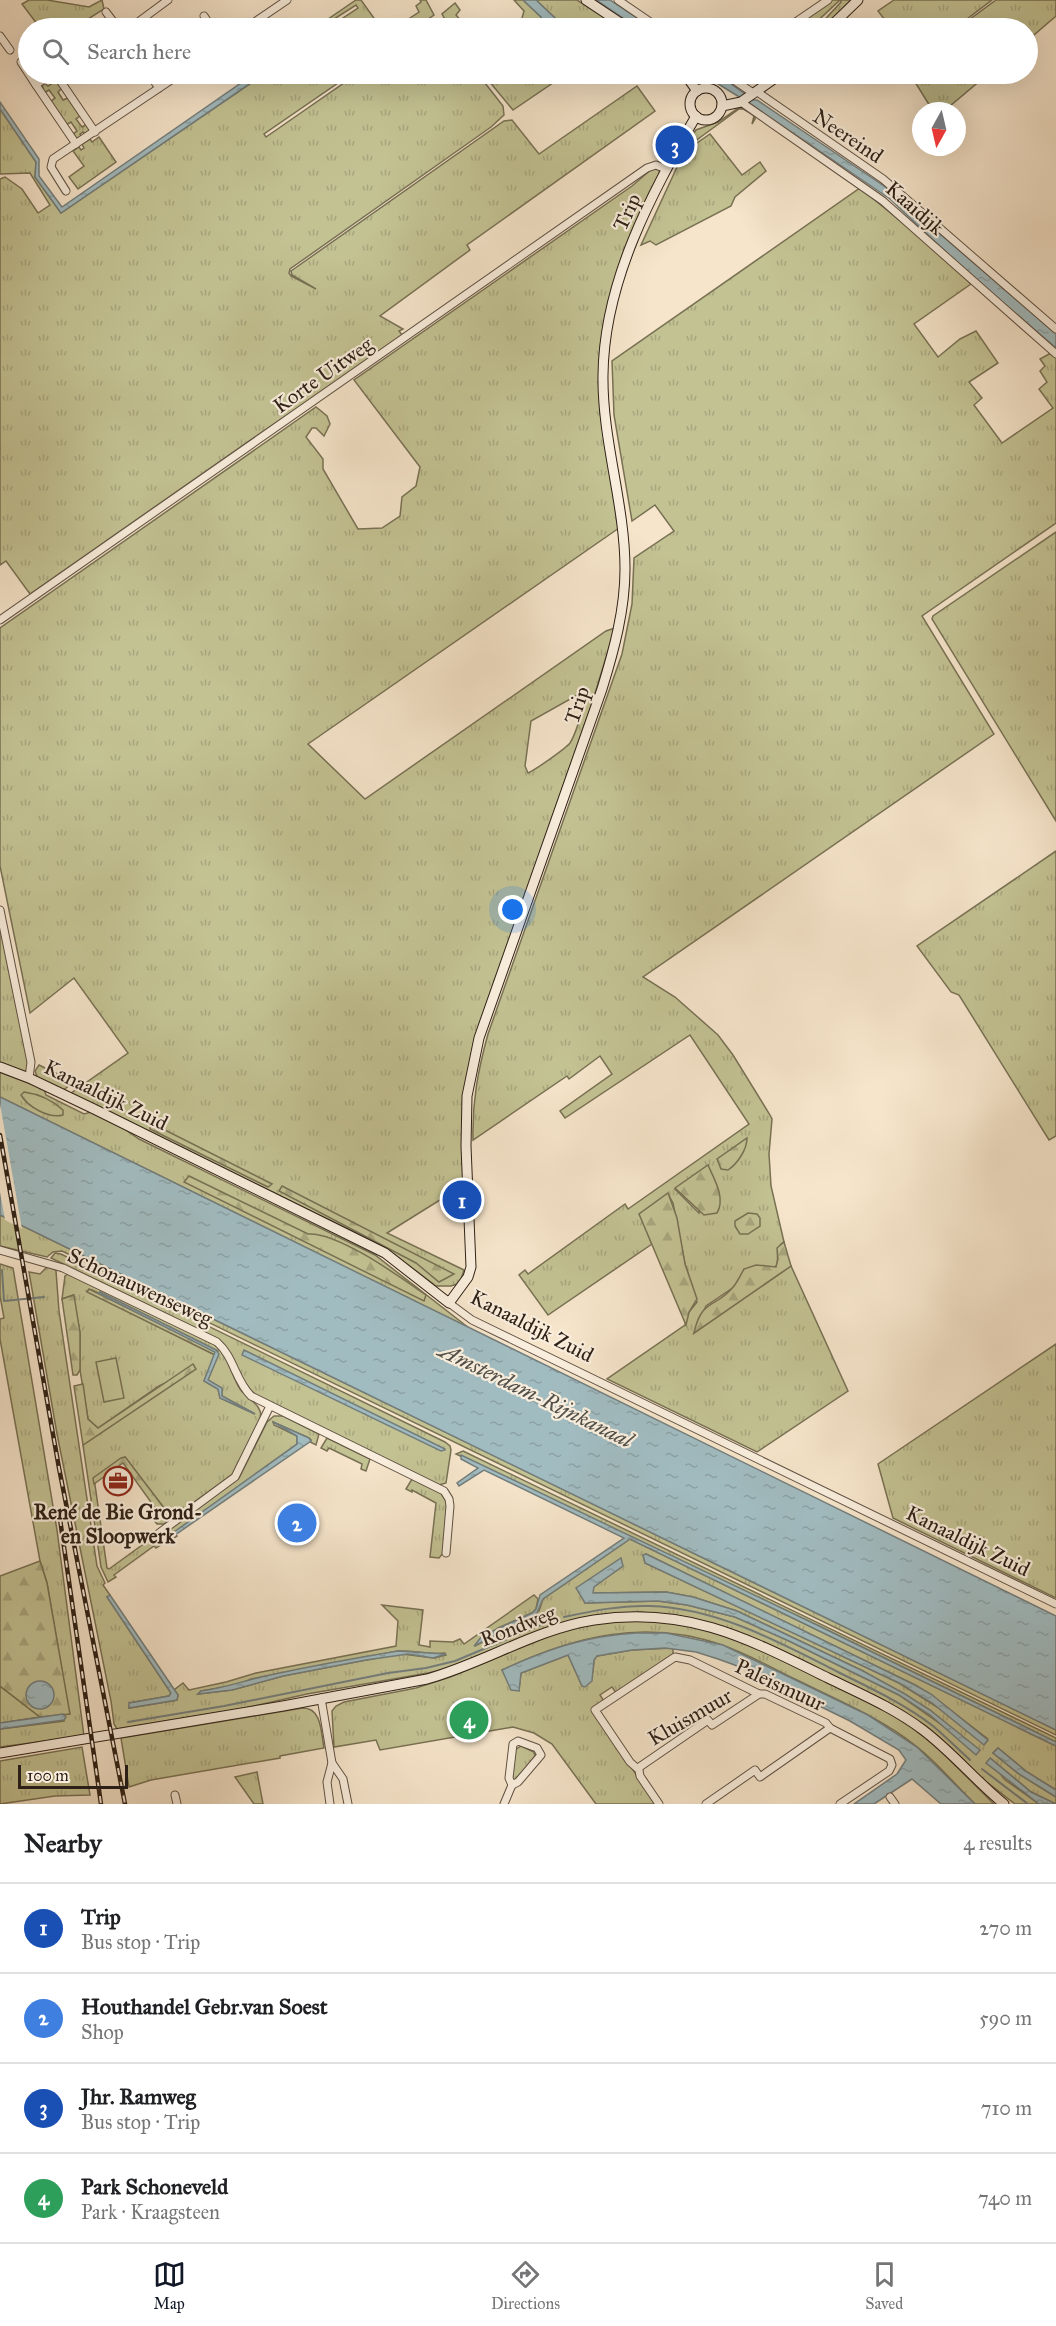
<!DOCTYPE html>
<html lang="en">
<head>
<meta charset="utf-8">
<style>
  body { margin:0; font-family:"IM FELL Great Primer",serif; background:#f2f2f2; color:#202124 }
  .compass { position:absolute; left:912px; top:102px; width:54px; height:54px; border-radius:50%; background:#fff; box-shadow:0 6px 24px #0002; rotate:188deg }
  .scale { position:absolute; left:18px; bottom:15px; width:110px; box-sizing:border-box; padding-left:6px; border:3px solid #2e2016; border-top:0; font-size:16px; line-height:21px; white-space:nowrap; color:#2e2016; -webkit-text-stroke:4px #f9eedd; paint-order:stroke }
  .you { position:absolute; left:513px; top:910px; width:21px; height:21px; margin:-15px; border:4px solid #fff; border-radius:50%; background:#1a73e8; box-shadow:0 0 0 9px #1a73e833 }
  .badge { display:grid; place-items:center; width:39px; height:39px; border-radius:50%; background:#111827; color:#fff; font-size:20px; font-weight:700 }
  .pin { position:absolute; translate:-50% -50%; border:3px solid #fff; box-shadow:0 2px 6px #0006 }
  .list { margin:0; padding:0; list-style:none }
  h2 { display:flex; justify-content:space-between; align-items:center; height:78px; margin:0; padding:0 24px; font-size:26px }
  h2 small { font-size:20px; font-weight:400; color:#757577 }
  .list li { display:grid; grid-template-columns:39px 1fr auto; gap:18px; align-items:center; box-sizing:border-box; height:90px; padding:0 24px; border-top:2px solid #e0e0e0 }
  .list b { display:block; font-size:22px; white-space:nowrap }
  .list p { margin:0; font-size:20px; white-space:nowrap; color:#757577 }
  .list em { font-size:20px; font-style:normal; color:#757577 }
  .icon { flex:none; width:33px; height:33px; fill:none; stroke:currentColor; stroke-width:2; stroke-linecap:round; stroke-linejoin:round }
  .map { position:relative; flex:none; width:1056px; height:1804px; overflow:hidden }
  .search { position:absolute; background:#fff; box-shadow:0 6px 24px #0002; left:18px; right:18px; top:18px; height:66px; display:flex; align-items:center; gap:15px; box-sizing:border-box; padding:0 21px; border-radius:33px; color:#757577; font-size:22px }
  .sheet { height:438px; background:#fff }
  nav { display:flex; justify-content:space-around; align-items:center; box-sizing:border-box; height:84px; border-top:2px solid #e0e0e0; background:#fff; font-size:16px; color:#757577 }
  nav a { display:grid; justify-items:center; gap:3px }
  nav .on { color:#111827 }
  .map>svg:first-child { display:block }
  .grass { fill:url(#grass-tufts); stroke:#787154; stroke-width:1.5; fill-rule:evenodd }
  .forest { fill:url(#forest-firs); stroke:#787154; stroke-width:1.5 }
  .pitch { fill:#c3c293; stroke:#787154; stroke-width:1.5 }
  .water { fill:url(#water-ripples); stroke:#737e7d; stroke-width:1.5 }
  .pier { fill:#f6e5cb }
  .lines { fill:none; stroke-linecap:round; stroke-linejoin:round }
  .stream { stroke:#737e7d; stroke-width:2 }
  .street-casing { stroke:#605143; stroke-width:9 }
  .secondary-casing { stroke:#2e2016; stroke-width:11 }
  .street { stroke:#f9eedd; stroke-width:7 }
  .secondary { stroke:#f9eedd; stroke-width:9 }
  .rail-casing { stroke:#2e2016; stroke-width:4.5 }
  .rail { stroke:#f9eedd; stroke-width:2; stroke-dasharray:7; stroke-linecap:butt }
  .labels { text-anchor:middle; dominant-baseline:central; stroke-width:4.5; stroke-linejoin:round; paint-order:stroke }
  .street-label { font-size:21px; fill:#2e2016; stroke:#f9eedd }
  .poi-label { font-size:21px; font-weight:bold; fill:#2e2016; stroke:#f9eedd }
  .water-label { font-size:22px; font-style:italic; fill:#504f49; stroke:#f9eedd }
</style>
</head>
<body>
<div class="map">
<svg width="1056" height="1804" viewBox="0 0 1056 1804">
  <defs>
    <pattern id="grass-tufts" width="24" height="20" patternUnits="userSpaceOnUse" patternTransform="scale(1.5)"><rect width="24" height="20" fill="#c3c293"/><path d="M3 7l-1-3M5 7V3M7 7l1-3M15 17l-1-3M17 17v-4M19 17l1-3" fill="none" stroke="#a8a67e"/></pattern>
    <pattern id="forest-firs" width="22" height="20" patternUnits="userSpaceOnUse" patternTransform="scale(1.5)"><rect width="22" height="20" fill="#c3c293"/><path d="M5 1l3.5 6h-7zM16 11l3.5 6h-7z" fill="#a8a67e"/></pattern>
    <pattern id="water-ripples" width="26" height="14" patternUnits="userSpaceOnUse" patternTransform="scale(1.5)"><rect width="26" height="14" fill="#a1bcc1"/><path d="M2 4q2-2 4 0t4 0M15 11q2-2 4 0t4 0" fill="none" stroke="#8ba1a5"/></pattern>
  </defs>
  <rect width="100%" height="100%" fill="#f6e5cb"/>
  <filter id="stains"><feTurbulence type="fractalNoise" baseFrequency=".00333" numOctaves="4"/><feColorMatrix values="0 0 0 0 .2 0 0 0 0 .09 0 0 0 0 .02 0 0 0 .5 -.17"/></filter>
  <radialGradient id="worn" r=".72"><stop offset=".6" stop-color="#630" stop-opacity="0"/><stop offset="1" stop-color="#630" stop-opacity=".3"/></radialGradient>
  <g class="grass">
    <path d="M29 0H47L89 7 102 0 104 9 74 28H70L63 24 57 28H40L22 4Z"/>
    <path d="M356 0H361L381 28H328L358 8 356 5 320 28H315Z"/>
    <path d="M420 0H426L434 15 415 28H395L419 12 416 6 421 2Z"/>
    <path d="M514 0H523L541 17 546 28H520L527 23 522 18 524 11Z"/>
    <path d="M536 0H577L605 18 592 28H561L556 19Z"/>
    <path d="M832 0H851L824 28H817L841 2 840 0 810 28H791Z"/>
    <path d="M894 0H992L955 28H891L878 11Z"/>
    <path d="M996 0H1056V16L1028 40V28H958Z"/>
    <path d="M455 3 460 10 456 15 463 23H465L470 28 476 23 481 28H450L442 14Z"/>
    <path d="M264 74H351L264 134 266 137 357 74H478L503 106 504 115 491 127 290 269 289 273 291 276 316 289 292 275 291 271 504 121 512 120 539 154 637 86 655 111 467 245 470 250 380 316 403 329 399 331 403 336 402 338 262 432 30 594 6 561 0 565V179L5 177 22 189 38 213 50 205 30 173 0 174V109L36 162 35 177 61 213Z"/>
    <path d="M483 74H500L504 78 510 74H566L513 110Z"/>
    <path d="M910 74H988L944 111H933Z"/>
    <path d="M51 78 55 79 62 88 58 92 63 100 68 98 80 116 76 119 82 127 87 124 90 130 86 135 83 132 80 134 82 138H76L73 134 77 131 71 122 66 125 50 102 55 98 49 90 44 93 42 84 44 83 48 86 51 84 48 80Z"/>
    <path d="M740 107 755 116V119L752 124 754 116 744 109H739L683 150 684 146 696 130 718 122Z"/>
    <path d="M710 134 742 175 760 162 766 171 735 197 731 206 656 245 650 241 641 245 684 152Z"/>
    <path d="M99 137 116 162 78 189 69 177 84 166 73 151 79 147 81 150 84 148 82 144 90 139 92 142Z"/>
    <path d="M653 168 659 170 660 175 621 260 600 357V412L619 528 308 744 365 799 606 631 615 628 593 700 473 1046 465 1087 464 1185 387 1233 464 1270 461 1279 457 1284 451 1286H436L383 1246 70 1094 128 1053 74 978 30 1013 0 866V628L316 407 327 416 330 424 324 436 316 428H312L306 437 323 459V469L358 529 382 528 400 516 402 497 416 486 420 467 354 380 632 186ZM588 689C585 701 576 734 570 743 565 749 535 770 528 773L525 766 531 721Z"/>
    <path d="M860 188 937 251 971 284 914 324 938 357 960 339 976 331 998 363 969 382 982 398 974 405 1002 443 1053 408 1039 389 1047 382 1040 371 1045 366 1040 359 1051 353 1056 357V523L922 616 994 734 643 977 675 997 718 1035 733 1055 770 1115 772 1119 769 1154 771 1186 784 1242C774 1248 779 1256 777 1265L773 1268 745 1269 734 1287 706 1306 694 1333 791 1266 848 1391 757 1452 607 1379 685 1325 689 1312 697 1302 685 1264 673 1203 668 1194 640 1214 652 1244 548 1315 519 1275 525 1270 528 1274 625 1204 628 1209 749 1124 690 1035 565 1118 560 1111 612 1074 600 1056 569 1079 567 1076 473 1140C472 1102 478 1070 488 1034L622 654 632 604 634 558 674 531 655 505 632 521 614 415 612 361ZM708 1166 699 1213 675 1189Z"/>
    <path d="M1056 532V821L932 619 933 616Z"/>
    <path d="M1056 851V1136L1049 1140 959 995 951 992 917 946Z"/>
    <path d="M0 923 28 1058V1069L25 1072 0 1064Z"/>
    <path d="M39 1065 74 1082 62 1091 38 1079 35 1071Z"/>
    <path d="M0 1072 44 1089 46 1095 84 1114 91 1112 123 1128 139 1139 375 1255 469 1328 0 1097Z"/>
    <path d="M0 1215 1056 1730V1735L62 1251 53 1252 47 1257 0 1246Z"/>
    <path d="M55 1253 61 1254 445 1442 450 1446 451 1450 446 1483 439 1485 259 1397C237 1383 238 1355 218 1339L51 1258Z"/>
    <path d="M0 1264 13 1268 57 1530 84 1736 0 1747V1729L64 1721 63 1714 69 1713 47 1583 40 1561 0 1339V1319L4 1318 0 1296Z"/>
    <path d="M49 1265 53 1267 56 1271 59 1311 97 1566 105 1583 103 1585 110 1595 107 1597 171 1693 169 1696 130 1703 129 1708 177 1700 178 1695 174 1690 183 1683 189 1690 226 1682 256 1673 396 1646 398 1621 382 1605 423 1610 419 1645 430 1647V1641L453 1642 460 1639 464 1644 534 1595 538 1599 536 1609 532 1613 498 1628 475 1646 539 1611 543 1599 630 1539 1056 1746V1790L1027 1772 998 1748 993 1753 1019 1774 1056 1797V1804L1031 1792 990 1758 1004 1779 1039 1804H1015L979 1776 932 1733 903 1711 877 1697 697 1621 641 1612 592 1618 453 1667 428 1673 307 1694 245 1708 117 1729 114 1724 111 1701 57 1434 29 1272 40 1274ZM646 1554 915 1685 931 1695 988 1739 899 1683 645 1563 643 1555ZM623 1566 593 1587V1593L666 1592 693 1597 737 1611 863 1671 930 1710 979 1751 899 1695 789 1641 735 1617 687 1605 658 1601 585 1603 577 1588ZM398 1651C414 1650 429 1655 445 1653L446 1655 434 1658 402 1654 366 1660 283 1676 232 1690 198 1694 201 1691 237 1685 251 1679Z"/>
    <path d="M68 1274 216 1345C229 1357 231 1375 240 1389 248 1400 263 1404 261 1420L234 1473 164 1524H157L152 1518 164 1508 125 1457 94 1478 107 1568 109 1569 156 1535 162 1544 156 1548 154 1546 114 1575 116 1577 108 1582 101 1567 83 1445 196 1369 159 1386 98 1428 88 1419 80 1370V1333L73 1295 62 1299 65 1276ZM92 1290 98 1293 100 1292 218 1351 208 1380 222 1389V1396L255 1414 220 1398 218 1389 204 1381 215 1355 87 1291Z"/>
    <path d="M1056 1344V1598L893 1518 878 1464Z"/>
    <path d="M274 1416H283L319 1434 316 1445 310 1442 311 1440 309 1438 273 1422 274 1425 297 1436V1444L174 1533 177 1536 169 1541 167 1535 170 1529 239 1478 267 1422Z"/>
    <path d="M327 1438 370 1459 366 1471 361 1469 362 1464 329 1448 327 1451 321 1448Z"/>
    <path d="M463 1451 1056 1738V1742L819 1626 456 1454Z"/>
    <path d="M412 1479 441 1493 447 1502 444 1552 439 1558 430 1557 436 1503 412 1490V1492L406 1489Z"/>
    <path d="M620 1621H652L683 1624 747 1642 897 1716 931 1741 994 1804H975C955 1785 938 1763 916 1746 881 1718 837 1700 797 1680 772 1668 748 1654 722 1645 645 1618 574 1636 502 1670L519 1690 521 1673 568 1655 582 1686 593 1672 594 1660 597 1656 632 1650 673 1648V1654L616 1693 612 1687 600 1695 604 1701 592 1709 656 1804H596L552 1744 534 1733 513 1727 380 1750 376 1740 334 1747 332 1711 336 1706 344 1702 416 1688 450 1677 559 1632 589 1625Z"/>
    <path d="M0 1686 40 1717 0 1723Z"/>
    <path d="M303 1708C322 1708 321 1733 324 1748L280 1756V1758L151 1780 129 1787 121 1738Z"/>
    <path d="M521 1746 534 1752 535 1756 518 1779 515 1780 512 1779 515 1750Z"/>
    <path d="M82 1747 90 1795 55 1796 0 1804V1761Z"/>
    <path d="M257 1772 263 1804H254L235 1777Z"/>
  </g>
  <g class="forest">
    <path d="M24 1092C39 1094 52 1100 63 1110V1115C49 1119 28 1107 21 1095Z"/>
    <path d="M151 1123 272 1184 268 1187 150 1129Z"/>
    <path d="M747 1138C747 1150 737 1164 728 1170L721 1169 717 1159Z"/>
    <path d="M708 1165C714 1179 726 1198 717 1213L704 1215 675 1188Z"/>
    <path d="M189 1176 308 1234C338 1232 400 1277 426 1295L424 1301 184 1182Z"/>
    <path d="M282 1186 454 1274 439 1282 416 1263 279 1191Z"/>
    <path d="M668 1193 677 1218 685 1264 697 1299 689 1312 686 1325 639 1214Z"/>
    <path d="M748 1213 757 1214 760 1218V1226L748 1234H740L735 1226V1221Z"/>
    <path d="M784 1242 791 1266 694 1333C702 1297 716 1309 734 1286 738 1281 741 1274 744 1269L756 1265 776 1267 778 1259 777 1248Z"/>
    <path d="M89 1289 199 1343 215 1352V1355L87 1292Z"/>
    <path d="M74 1295 80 1333V1370L77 1375H73L62 1299Z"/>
    <path d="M193 1364 196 1369 83 1445 74 1386 83 1384 88 1419 98 1428Z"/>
    <path d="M125 1457 126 1458 164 1508 158 1512 123 1463 94 1484 93 1478 121 1458Z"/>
    <path d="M40 1561 47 1583 70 1714 40 1717 0 1686V1576Z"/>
  </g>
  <path class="pitch" d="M116 1358 124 1398 104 1402 96 1362Z"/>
  <g class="water">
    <path d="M523 0H536L556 19 561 28H546L541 17Z"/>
    <path d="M596 0H610L652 28H638Z"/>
    <path d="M254 74H264L61 213 35 177 36 162 0 109V102L39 159V176L62 207Z"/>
    <path d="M702 74H718L753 100H757L887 188 1056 334V348L966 271 890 199 749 103Z"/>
    <path d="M0 1097 1056 1616V1730L0 1215Z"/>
    <path d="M100 1292 216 1350 219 1354 208 1380 222 1388V1396L255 1414 220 1398 218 1389 204 1381 215 1352 98 1293Z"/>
    <path d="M244 1350 445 1449V1450L441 1451 242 1355Z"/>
    <path d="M273 1422 309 1438 311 1441 175 1535 174 1532 297 1444V1436Z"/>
    <path d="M461 1455 819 1626 1056 1742V1746L630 1539 543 1599 536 1615 474 1646 482 1636 532 1613 536 1609 540 1595 624 1538 484 1470 459 1486 457 1483 478 1468 461 1459Z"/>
    <path d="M646 1554 915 1685 931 1694 988 1740 984 1745 932 1703 899 1683 645 1563 643 1555Z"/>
    <path d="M621 1558 623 1566 594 1587 593 1593 666 1592 693 1597 737 1611 863 1671 905 1694 930 1710 980 1750 976 1755 930 1715 899 1695 789 1641 735 1617 687 1605 658 1601 585 1603 576 1588Z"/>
    <path d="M110 1595 178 1695 177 1700 129 1708V1703L169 1696 171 1693 107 1597Z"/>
    <path d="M636 1633H666L723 1645 868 1715 917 1747 975 1804H941L912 1779 874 1804H854L897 1774 906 1760 899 1750 850 1721 740 1667 718 1659 696 1652 665 1648 632 1650 597 1656 594 1660 592 1681 585 1687 582 1686 568 1655 521 1673 519 1691 511 1690 502 1670C547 1649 586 1636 636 1633Z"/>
    <path d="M398 1651 446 1654 433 1658 408 1654 366 1660 283 1676 232 1690 198 1694 201 1691C225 1688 246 1680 270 1675 312 1666 355 1658 398 1651Z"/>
    <circle cx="40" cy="1695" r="14"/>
    <path d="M63 1714 66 1717 64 1720 0 1729V1723Z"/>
    <path d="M998 1748 1027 1772 1056 1790V1797L1019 1774 993 1753Z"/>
    <path d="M990 1758 1031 1792 1056 1804H1039L986 1763Z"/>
  </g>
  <path class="pier" d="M0 1104 22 1229 5 1220 0 1192Z"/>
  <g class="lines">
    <g class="stream">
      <path d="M2 1270 4 1301 44 1297"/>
      <path d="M564 1617C592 1611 621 1605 650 1606 717 1608 779 1642 838 1672 870 1688 905 1704 933 1726 946 1737 958 1749 970 1760"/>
      <path d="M128 1722 224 1706 388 1673 426 1668 455 1661 550 1621"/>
      <path d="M982 1769 1028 1804"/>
    </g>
    <g class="street-casing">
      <g id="street">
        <path d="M618 0 659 28"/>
        <path d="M106 12 118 28"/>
        <path d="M204 16 212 28"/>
        <path d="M130 28 168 0"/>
        <path d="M246 28 287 0"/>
        <path d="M787 28 828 0"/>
        <path d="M0 36 10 50"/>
        <path d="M21 62 36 85"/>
        <path d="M149 74 159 88"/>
        <path d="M725 74 753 93"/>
        <path d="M756 91 883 179 1056 329"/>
        <path d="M741 102 883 201 1056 354"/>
        <path d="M76 144 36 85 50 75 57 76 95 132"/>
        <path d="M66 191 51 167 53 159 180 74"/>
        <path d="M0 620 647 168 656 165 666 169"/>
        <path d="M0 910 31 1062 29 1078"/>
        <path d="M0 1250 63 1268 217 1342C234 1357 235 1380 251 1396L444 1491 449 1499 450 1506 446 1553"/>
        <path d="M449 1303 472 1320 1056 1604"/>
        <path d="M159 1533 235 1477 270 1406"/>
        <path d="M321 1698 332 1763 327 1782 330 1804"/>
        <path d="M518 1741 537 1748 541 1755 518 1782 512 1785 509 1778 513 1744Z"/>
        <path d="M332 1763 343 1779 348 1804"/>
        <path d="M638 1768 708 1720 712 1725 759 1694"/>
        <path d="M175 1795 177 1804"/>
        <path d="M890 1797 895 1804"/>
        <path d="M504 1804 512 1785"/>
        <path d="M659 1804 640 1776 639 1770 630 1762 595 1710 675 1657 690 1660 759 1694H765L826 1723 830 1728 890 1759 892 1765 889 1771 840 1804"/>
        <path d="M706 1804 755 1770 760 1777 830 1728"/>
      </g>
    </g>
    <g class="secondary-casing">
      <g id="secondary">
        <path d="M586 0 628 28"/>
        <path d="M829 28 858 0"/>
        <path d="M685 74 697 91"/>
        <circle cx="706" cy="104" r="16"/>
        <path d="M722 106 741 102 781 74"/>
        <path d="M0 1067 29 1078 94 1109 385 1253 449 1303 468 1277 471 1267 466 1146 467 1096 479 1038 602 689C614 650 625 610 625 569 625 504 602 440 603 375 604 281 651 195 696 116"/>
        <path d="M0 1753 283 1706 427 1679C484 1663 536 1629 594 1620 687 1606 747 1638 828 1678 861 1694 894 1708 923 1730 952 1752 976 1781 1004 1804"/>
      </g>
    </g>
    <use href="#street" class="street"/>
    <use href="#secondary" class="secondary"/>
    <g class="rail-casing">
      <g id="rail">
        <path d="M0 1135 59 1468 125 1804"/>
        <path d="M60 1519 101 1804"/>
      </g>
    </g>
    <use href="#rail" class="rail"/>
  </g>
  <defs>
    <g id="office-ring" transform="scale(1.5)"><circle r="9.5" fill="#f9eedd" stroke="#8f2418" stroke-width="1.5"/><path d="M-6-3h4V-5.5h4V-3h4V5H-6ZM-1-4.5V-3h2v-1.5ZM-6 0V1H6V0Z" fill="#8f2418"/></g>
  </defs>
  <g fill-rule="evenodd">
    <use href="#office-ring" x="118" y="1481"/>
  </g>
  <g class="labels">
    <g class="street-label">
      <text transform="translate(848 136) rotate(34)">Neereind</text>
      <text transform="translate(915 208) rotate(41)">Kaaidijk</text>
      <text transform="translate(627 212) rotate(-65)">Trip</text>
      <text transform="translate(323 375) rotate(-35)">Korte Uitweg</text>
      <text transform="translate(577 705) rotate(-71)">Trip</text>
      <text transform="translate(106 1095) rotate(26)">Kanaaldijk Zuid</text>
      <text transform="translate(140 1287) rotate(25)">Schonauwenseweg</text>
      <text transform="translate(532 1326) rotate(27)">Kanaaldijk Zuid</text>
      <text transform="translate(968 1541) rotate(26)">Kanaaldijk Zuid</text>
      <text transform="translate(518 1626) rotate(-21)">Rondweg</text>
      <text transform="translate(780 1685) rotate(25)">Paleismuur</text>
      <text transform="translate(690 1717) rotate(-30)">Kluismuur</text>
    </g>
    <g class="poi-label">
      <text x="118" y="1512">René de Bie Grond-<tspan x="118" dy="24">en Sloopwerk</tspan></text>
    </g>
    <g class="water-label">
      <text transform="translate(536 1395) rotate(26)">Amsterdam-Rijnkanaal</text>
    </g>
  </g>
  <rect width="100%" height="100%" filter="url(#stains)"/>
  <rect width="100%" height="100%" fill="url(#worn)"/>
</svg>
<svg class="compass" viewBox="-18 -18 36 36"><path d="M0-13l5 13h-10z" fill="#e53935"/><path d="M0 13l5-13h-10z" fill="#757577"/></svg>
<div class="scale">100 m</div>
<div class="you"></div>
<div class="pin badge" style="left:462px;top:1200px;background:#1a4fb4">1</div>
<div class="pin badge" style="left:297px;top:1523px;background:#3f7fe0">2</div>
<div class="pin badge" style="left:675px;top:145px;background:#1a4fb4">3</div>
<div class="pin badge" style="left:469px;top:1720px;background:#2e9e5b">4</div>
<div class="search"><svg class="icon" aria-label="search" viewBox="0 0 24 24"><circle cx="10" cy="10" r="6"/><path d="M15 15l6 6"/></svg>Search here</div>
</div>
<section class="sheet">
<h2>Nearby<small>4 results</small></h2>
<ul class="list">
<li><span class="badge" style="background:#1a4fb4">1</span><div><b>Trip</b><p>Bus stop · Trip</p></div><em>270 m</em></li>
<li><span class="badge" style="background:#3f7fe0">2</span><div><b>Houthandel Gebr.van Soest</b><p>Shop</p></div><em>590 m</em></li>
<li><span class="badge" style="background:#1a4fb4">3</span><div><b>Jhr. Ramweg</b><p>Bus stop · Trip</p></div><em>710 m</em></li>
<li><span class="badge" style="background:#2e9e5b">4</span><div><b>Park Schoneveld</b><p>Park · Kraagsteen</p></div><em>740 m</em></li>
</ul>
</section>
<nav>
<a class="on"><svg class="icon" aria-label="map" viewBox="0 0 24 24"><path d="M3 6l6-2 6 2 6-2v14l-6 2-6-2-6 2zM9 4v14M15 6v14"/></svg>Map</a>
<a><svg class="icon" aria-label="directions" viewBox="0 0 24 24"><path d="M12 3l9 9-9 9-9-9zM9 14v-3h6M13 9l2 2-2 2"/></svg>Directions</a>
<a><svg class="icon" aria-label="saved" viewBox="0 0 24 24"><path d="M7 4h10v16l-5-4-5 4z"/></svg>Saved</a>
</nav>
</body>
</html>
